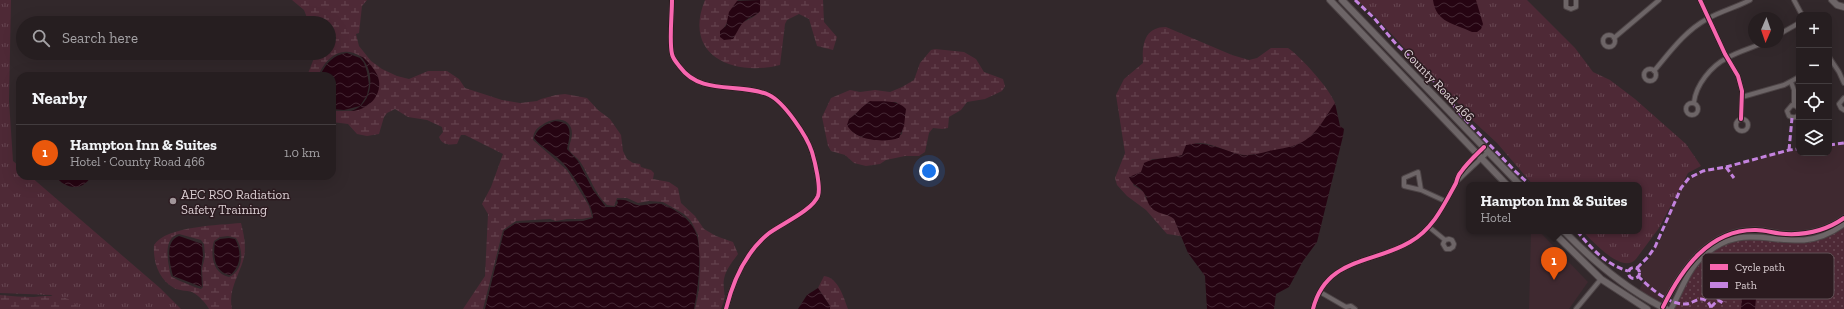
<!DOCTYPE html>
<html lang="en">
<head>
<meta charset="utf-8">
<style>
  body { margin:0; font-family:"Zilla Slab",serif; background:#322b2d; color:#f1f3f6 }
  .controls { position:absolute; right:12px; top:12px; display:grid; overflow:hidden; border-radius:8px; box-shadow:0 4px 16px #0002 }
  .controls button { width:36px; height:36px; display:grid; place-items:center; padding:0; border:0; border-bottom:1px solid #423c3e; background:#261e20; color:#f1f3f6; font:20px sans-serif }
  .compass { position:absolute; left:1748px; top:12px; width:36px; height:36px; border-radius:50%; background:#261e20; box-shadow:0 4px 16px #0002; rotate:182deg }
  .you { position:absolute; left:929px; top:171px; width:14px; height:14px; margin:-10px; border:3px solid #fff; border-radius:50%; background:#1a73e8; box-shadow:0 0 0 6px #1a73e833 }
  .badge { display:grid; place-items:center; width:26px; height:26px; border-radius:50%; background:#ea580c; color:#fff; font-size:13px; font-weight:700 }
  .pin { position:absolute; translate:-50% -33px; filter:drop-shadow(0 1px 2px #0008) }
  .pin::after { content:''; position:absolute; top:21px; width:14px; height:12px; background:inherit; clip-path:polygon(0 0,100% 0,50% 100%) }
  .popup { position:absolute; left:1466px; top:182px; width:176px; height:52px; box-sizing:border-box; display:grid; place-content:center; border-radius:8px; background:#261e20; filter:drop-shadow(0 1px 3px #0005); font-size:13px; white-space:nowrap; color:#a4a2a5 }
  .popup b { font-size:15px; color:#f1f3f6 }
  .popup::after { content:''; position:absolute; left:50%; top:100%; margin-left:-8px; border:8px solid transparent; border-top-color:#261e20 }
  .list { margin:0; padding:0; list-style:none }
  h2 { display:flex; justify-content:space-between; align-items:center; height:52px; margin:0; padding:0 16px; font-size:17px }
  h2 small { font-size:13px; font-weight:400; color:#a4a2a5 }
  .list li { display:grid; grid-template-columns:26px 1fr auto; gap:12px; align-items:center; box-sizing:border-box; height:56px; padding:0 16px; border-top:1px solid #423c3e }
  .list b { display:block; font-size:15px; white-space:nowrap }
  .list p { margin:0; font-size:13px; white-space:nowrap; color:#a4a2a5 }
  .list em { font-size:13px; font-style:normal; color:#a4a2a5 }
  .icon { flex:none; width:22px; height:22px; fill:none; stroke:currentColor; stroke-width:2; stroke-linecap:round; stroke-linejoin:round }
  .map { position:relative; flex:none; width:1844px; height:309px; overflow:hidden }
  .search { position:absolute; background:#261e20; box-shadow:0 4px 16px #0002; left:16px; top:16px; width:320px; height:44px; display:flex; align-items:center; gap:10px; box-sizing:border-box; padding:0 14px; border-radius:22px; color:#a4a2a5; font-size:15px }
  .panel { position:absolute; background:#261e20; box-shadow:0 4px 16px #0002; left:16px; top:72px; width:320px; height:108px; border-radius:12px }
  .map>svg:first-child { display:block }
  .built { fill:#3f2930 }
  .grass { fill:url(#grass-tufts) }
  .wetland { fill:url(#wetland-marsh); fill-rule:evenodd }
  .park { fill:url(#park-dots) }
  .water { fill:url(#water-waves) }
  .lines { fill:none; stroke-linecap:round; stroke-linejoin:round }
  .minor-casing { stroke:#4d4446; stroke-width:6 }
  .tertiary-casing { stroke:#4d4446; stroke-width:7 }
  .secondary-casing { stroke:#4d4446; stroke-width:8 }
  .minor { stroke:#6d6567; stroke-width:4 }
  .tertiary { stroke:#6d6567; stroke-width:5 }
  .secondary { stroke:#6d6567; stroke-width:6 }
  .quiet { stroke:#c483df; stroke-width:3; stroke-dasharray:6 3; stroke-linecap:butt }
  .cycleway-casing { stroke:#2c1b20; stroke-width:6 }
  .cycleway { stroke:#f766af; stroke-width:4 }
  .poi-dot { fill:#a1969a; stroke:#2c1b20; stroke-width:1.5 }
  .labels { text-anchor:middle; dominant-baseline:central; stroke-width:3; stroke-linejoin:round; paint-order:stroke }
  .street-label { font-size:13px; fill:#ddd1d5; stroke:#2c1b20 }
  .poi-label { font-size:13px; fill:#ddd1d5; stroke:#2c1b20; text-anchor:start }
  .key { fill:#2c1b20; stroke:#615256; stroke-width:1 }
  .key-label { font-size:11px; fill:#ddd1d5 }
</style>
</head>
<body>
<div class="map">
<svg width="1844" height="309" viewBox="0 0 1844 309">
  <defs>
    <pattern id="grass-tufts" width="24" height="20" patternUnits="userSpaceOnUse"><rect width="24" height="20" fill="#4e2936"/><path d="M3 7l-1-3M5 7V3M7 7l1-3M15 17l-1-3M17 17v-4M19 17l1-3" fill="none" stroke="#674752"/></pattern>
    <pattern id="wetland-marsh" width="20" height="14" patternUnits="userSpaceOnUse"><rect width="20" height="14" fill="#4e2936"/><path d="M1 5h8M5 5V1M11 12h8M15 12V8" fill="none" stroke="#674752"/></pattern>
    <pattern id="park-dots" width="8" height="8" patternUnits="userSpaceOnUse"><rect width="8" height="8" fill="#4e2936"/><path d="M2 2h.1M6 6h.1" fill="none" stroke="#674752" stroke-width="1.8" stroke-linecap="round"/></pattern>
    <pattern id="water-waves" width="16" height="10" patternUnits="userSpaceOnUse"><rect width="16" height="10" fill="#260412"/><path d="M0 5q4-4 8 0t8 0" fill="none" stroke="#452834"/></pattern>
  </defs>
  <rect width="100%" height="100%" fill="#32282b"/>
  <g class="built">
    <path d="M1844 143V216L1834 223 1814 230 1785 232 1756 227 1743 228 1730 232 1705 245 1694 255 1678 274 1663 303 1639 291 1644 279 1641 275 1640 267 1646 263 1663 235 1673 201 1683 181 1698 172 1726 167 1774 153 1799 149V153H1829V145Z"/>
    <path d="M1531 231H1539L1588 282 1569 309H1529Z"/>
  </g>
  <g class="grass">
    <path d="M0 0H11L9 101 13 161 20 167V176H30L160 288 181 309H72L51 295 0 293Z"/>
    <path d="M1357 0H1527L1575 48 1593 72 1610 80 1635 99 1686 144 1701 166 1688 173 1659 228 1636 259C1622 275 1593 241 1582 231H1639V185H1533L1497 143 1471 119 1459 104 1441 88 1375 16Z"/>
  </g>
  <g class="wetland">
    <path d="M292 0H367L362 6 359 33 356 34 359 46 371 61 382 69 397 76 409 79 428 71H447L459 79 465 88 502 100 520 103 537 101 541 99 556 95 565 94 587 98 598 110 610 119 621 135 623 151 627 159 633 163 640 164 641 167 651 170 654 173 653 179 669 182 678 188 681 203 695 216 704 229 716 236 733 242 738 254C733 261 726 269 724 279 722 290 728 294 721 309H695L699 290 700 264 698 235 691 221 684 214 663 202 649 201 638 203 627 198H617L614 206 607 205C595 194 590 177 581 163 579 158 570 154 569 149 569 144 572 139 572 134 572 116 552 117 542 125 536 128 533 133 533 140L567 170 589 206 592 217 582 219H567L556 221 550 219 516 221 503 230 483 309H463L485 276 488 214 482 204 491 187 503 154 465 135H461L457 144C449 145 442 145 439 137L443 132 442 127 427 120 408 117 395 109 387 113 384 117 379 134 367 136 357 134 348 124 332 122V111H354L362 108 378 77C374 70 369 61 362 57 342 44 326 57 318 76H307L316 53H329V23H309L304 10Z"/>
    <path d="M705 0H738C730 9 730 21 723 29 734 26 753 20 760 11V0H823L824 22 837 37 833 50 817 46 809 19 799 14 787 20 785 24 780 65C734 77 682 56 705 0Z"/>
    <path d="M1166 27 1232 55 1249 60 1257 58 1271 48H1288C1302 58 1329 88 1335 103 1327 115 1320 129 1310 138 1298 148 1260 155 1245 155 1224 155 1197 128 1182 155L1172 158 1152 159 1141 172 1133 185 1144 192 1146 199 1164 214 1170 215 1174 218 1181 236 1167 234 1146 210 1127 196 1117 185 1115 178 1125 153 1116 95 1124 79 1143 63C1142 45 1144 27 1166 27Z"/>
    <path d="M935 49 964 52 976 59 984 72 1003 79 1005 86 1002 91 985 99 967 102 961 110 949 117 948 128 942 129 933 128 929 133 925 152 919 156H905L886 160 880 164 866 166 854 163 845 155 831 151 828 146 822 117 831 98 850 90 860 92 875 90 890 92 902 87 914 80 920 63 931 50ZM870 102H896L905 109 902 134 894 139 879 140 861 137 853 132 849 119C857 114 862 106 870 102Z"/>
    <path d="M241 223C244 235 247 248 243 261 238 277 228 291 232 309H209C206 303 198 295 192 292 186 290 179 291 174 288 158 279 153 261 154 245 166 226 220 225 241 223ZM179 234 201 240 204 244 205 256 202 269 203 287 201 289C197 288 174 279 171 276 168 263 162 238 179 234ZM228 236 236 238C244 250 244 270 229 277 213 274 210 255 214 241L220 237Z"/>
    <path d="M824 276C838 277 844 298 848 309H830V306L818 288Z"/>
    <path d="M0 295C11 296 23 297 34 297 52 296 68 293 80 309H0Z"/>
  </g>
  <path class="park" d="M1844 227V309H1673C1689 277 1707 240 1748 239 1761 238 1775 239 1788 239 1814 240 1821 241 1844 227Z"/>
  <g class="water">
    <path d="M760 0V11C756 16 751 16 746 20 740 24 737 33 733 39L724 40 720 37V31L726 26 729 12 737 1Z"/>
    <path d="M1433 0H1476L1483 24 1481 29 1477 32H1472C1454 23 1436 23 1433 0Z"/>
    <path d="M347 53 360 58 364 63 367 72 369 85 367 95 360 106 344 110 332 109V76H320C326 63 333 55 347 53Z"/>
    <path d="M360 56 363 57C368 62 376 70 378 77 384 94 368 111 351 111 374 105 376 70 360 56Z"/>
    <path d="M870 101C883 102 897 99 906 109L904 126 899 138C884 143 855 141 847 125L849 119C857 114 862 106 870 101Z"/>
    <path d="M1335 103 1340 126 1344 129 1343 136 1317 242 1303 261 1289 287 1276 294 1274 309H1207L1205 276 1188 253 1174 219C1168 214 1160 214 1154 210 1147 205 1148 199 1144 193 1140 186 1132 186 1129 177L1141 172 1144 163C1156 157 1169 159 1182 155L1186 145C1206 140 1223 150 1242 155 1251 156 1261 153 1269 151 1278 149 1288 148 1296 145 1315 138 1324 119 1335 103Z"/>
    <path d="M555 121C574 122 570 135 567 149L578 161 593 190 606 207H615L618 203 617 200C629 199 628 203 637 205 644 207 655 201 664 205 677 210 693 221 697 236 702 256 698 289 694 309H485L504 231 516 223 583 221 593 218C594 206 570 169 561 161 552 152 541 147 534 138 537 129 545 124 555 121Z"/>
    <path d="M55 176H91C83 192 65 189 55 176Z"/>
    <path d="M179 236 202 244 203 256 201 269 202 287 173 276C170 264 164 241 179 236Z"/>
    <path d="M229 238 235 239C242 251 241 267 230 275 214 272 213 256 215 242L220 239Z"/>
    <path d="M818 288 830 306V309H798L807 295Z"/>
    <path d="M1742 297 1756 298 1755 309H1741Z"/>
  </g>
  <g class="lines">
    <g class="minor-casing">
      <g id="minor">
        <path d="M672 0C672 15 669 41 672 54 673 59 677 63 680 67 701 96 740 82 769 95 784 102 807 136 812 152 815 162 821 187 818 196 812 211 781 224 768 234 745 253 733 281 726 309"/>
        <path d="M1566 0V7L1571 9 1576 7V0"/>
        <path d="M1700 0 1725 54 1738 76 1742 91 1741 119"/>
        <path d="M1794 0 1802 15"/>
        <circle cx="1609" cy="41" r="6"/>
        <path d="M1778 35 1799 23"/>
        <path d="M1614 38 1659 0"/>
        <path d="M1829 57 1839 72 1844 83"/>
        <circle cx="1650" cy="75" r="6"/>
        <path d="M1654 71C1670 52 1685 31 1707 19 1721 11 1737 7 1750 0"/>
        <path d="M1791 82 1794 90V105"/>
        <path d="M1742 97 1784 85 1799 77"/>
        <path d="M1844 98 1839 104 1841 108 1844 110"/>
        <path d="M1694 102C1696 85 1711 66 1727 58 1739 51 1752 48 1765 42"/>
        <circle cx="1692" cy="109" r="6"/>
        <path d="M1799 109 1796 106 1792 105 1787 111 1789 116C1793 118 1797 118 1799 114"/>
        <circle cx="1742" cy="125" r="6"/>
        <path d="M1457 181 1488 152"/>
        <path d="M1421 190 1404 186V178L1418 172 1421 190 1445 201"/>
        <path d="M1429 227 1445 240 1443 244 1446 249H1450L1453 247 1454 244 1452 240 1449 239 1445 240"/>
        <path d="M1320 292 1346 307 1351 306 1355 309"/>
        <path d="M1313 309C1326 257 1373 264 1410 242 1433 229 1444 205 1456 183 1457 179 1458 175 1461 172 1467 163 1476 155 1484 147"/>
        <path d="M1576 309 1601 279"/>
      </g>
    </g>
    <g class="tertiary-casing">
      <g id="tertiary">
        <path d="M1663 307C1681 270 1709 229 1756 230 1766 230 1776 234 1786 234 1807 235 1827 230 1844 218"/>
        <path d="M1671 309C1681 291 1687 271 1702 257 1738 224 1765 242 1804 240 1818 239 1833 232 1844 224"/>
      </g>
    </g>
    <g class="secondary-casing">
      <g id="secondary">
        <path d="M1330 0 1507 185"/>
        <path d="M1342 0 1520 185"/>
        <path d="M1832 0 1837 5 1844 7"/>
        <path d="M1552 231 1601 279 1647 309"/>
        <path d="M1564 231C1594 262 1627 290 1666 309"/>
      </g>
    </g>
    <use href="#minor" class="minor"/>
    <use href="#tertiary" class="tertiary"/>
    <use href="#secondary" class="secondary"/>
    <g class="quiet">
      <path d="M1355 0 1374 18 1396 44 1429 75 1462 116 1515 171 1530 185"/>
      <path d="M1829 145 1844 143"/>
      <path d="M1789 150 1792 118"/>
      <path d="M1726 167 1734 178"/>
      <path d="M1577 231C1592 249 1605 264 1628 271"/>
      <circle cx="1634" cy="273" r="5.5"/>
      <path d="M1637 268 1648 257 1655 247 1681 188 1689 178 1703 171 1726 167 1789 150 1799 149"/>
      <path d="M1638 276C1650 288 1669 305 1686 304 1691 304 1696 299 1701 299 1707 299 1711 305 1711 309"/>
      <path d="M1721 284 1724 302"/>
      <path d="M1711 307 1718 300 1723 303"/>
    </g>
    <g class="cycleway-casing">
      <g id="cycleway">
        <path d="M672 0C672 15 669 41 672 54 673 59 677 63 680 67 701 96 740 82 769 95 784 102 807 136 812 152 815 162 821 187 818 196 812 211 781 224 768 234 745 253 733 281 726 309"/>
        <path d="M1700 0 1725 54 1738 76 1742 91 1741 119"/>
        <path d="M1663 307C1681 270 1709 229 1756 230 1766 230 1776 234 1786 234 1807 235 1827 230 1844 218"/>
        <path d="M1313 309C1326 257 1373 264 1410 242 1433 229 1444 205 1456 183 1457 179 1458 175 1461 172 1467 163 1476 155 1484 147"/>
      </g>
    </g>
    <use href="#cycleway" class="cycleway"/>
  </g>
  <circle class="poi-dot" cx="173" cy="201" r="4"/>
  <g class="labels">
    <g class="street-label">
      <text transform="translate(1439 85) rotate(46)">County Road 466</text>
    </g>
    <g class="poi-label">
      <text x="181" y="194">AEC RSO Radiation<tspan x="181" dy="15">Safety Training</tspan></text>
    </g>
  </g>
  <rect x="1702" y="253" width="132" height="46" rx="6" class="key"/>
  <rect x="1710" y="264" width="18" height="6" fill="#f766af"/>
  <rect x="1710" y="282" width="18" height="6" fill="#c483df"/>
  <g class="key-label">
    <text x="1735" y="271">Cycle path</text>
    <text x="1735" y="289">Path</text>
  </g>
</svg>
<div class="controls">
<button>+</button>
<button>−</button>
<button><svg class="icon" aria-label="locate" viewBox="0 0 24 24"><circle cx="12" cy="12" r="6"/><path d="M12 2v4M12 18v4M2 12h4M18 12h4"/></svg></button>
<button><svg class="icon" aria-label="layers" viewBox="0 0 24 24"><path d="M12 4l9 5-9 5-9-5zM3 14l9 5 9-5"/></svg></button>
</div>
<svg class="compass" viewBox="-18 -18 36 36"><path d="M0-13l5 13h-10z" fill="#e53935"/><path d="M0 13l5-13h-10z" fill="#a4a2a5"/></svg>
<div class="you"></div>
<div class="pin badge" style="left:1554px;top:280px">1</div>
<div class="popup"><b>Hampton Inn &amp; Suites</b>Hotel</div>
<div class="search"><svg class="icon" aria-label="search" viewBox="0 0 24 24"><circle cx="10" cy="10" r="6"/><path d="M15 15l6 6"/></svg>Search here</div>
<section class="panel">
<h2>Nearby<small></small></h2>
<ul class="list">
<li><span class="badge">1</span><div><b>Hampton Inn &amp; Suites</b><p>Hotel · County Road 466</p></div><em>1.0 km</em></li>
</ul>
</section>
</div>
</body>
</html>
